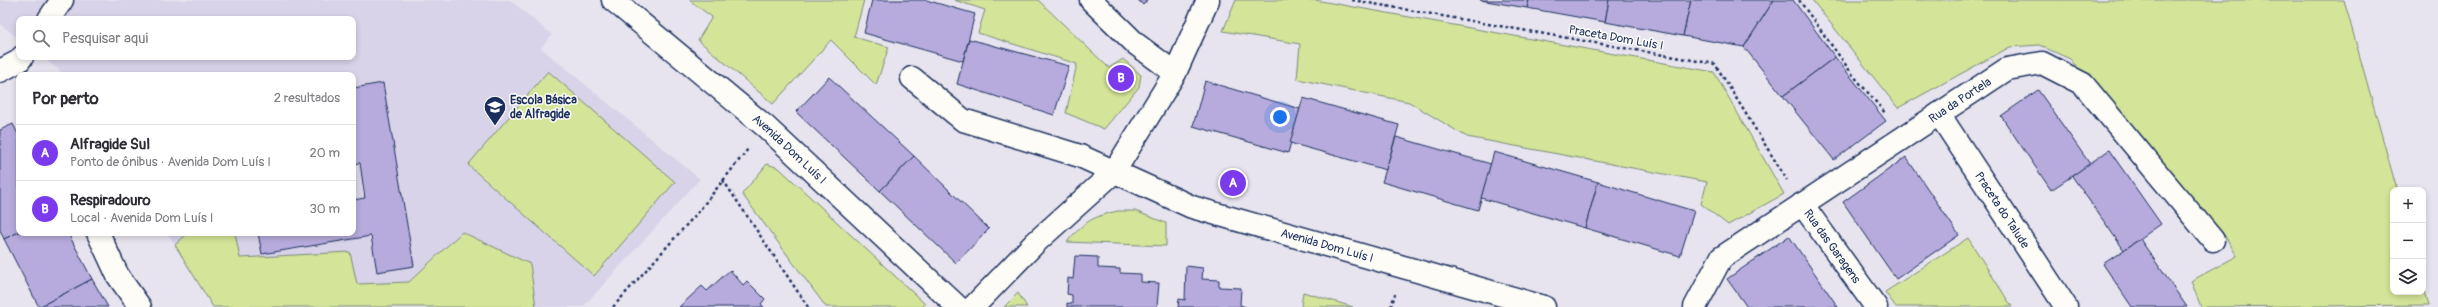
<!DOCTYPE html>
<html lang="pt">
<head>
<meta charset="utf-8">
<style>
  body { margin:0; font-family:Pangolin,sans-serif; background:#f7f7f7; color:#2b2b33 }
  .controls { position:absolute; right:12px; bottom:12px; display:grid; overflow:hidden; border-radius:8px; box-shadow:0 2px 6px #0003 }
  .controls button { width:36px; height:36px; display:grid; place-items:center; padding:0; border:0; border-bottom:1px solid #e1e1e2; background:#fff; color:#2b2b33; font:20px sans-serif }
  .you { position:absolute; left:1280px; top:117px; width:14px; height:14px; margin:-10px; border:3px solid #fff; border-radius:50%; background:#1a73e8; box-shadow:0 0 0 6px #1a73e833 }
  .badge { display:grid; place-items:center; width:26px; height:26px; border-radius:50%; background:#7c3aed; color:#fff; font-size:13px; font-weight:700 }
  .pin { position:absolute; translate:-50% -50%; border:2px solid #fff; box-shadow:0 1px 4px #0006 }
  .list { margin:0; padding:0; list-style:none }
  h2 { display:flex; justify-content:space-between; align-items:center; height:52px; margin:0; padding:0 16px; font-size:17px }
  h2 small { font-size:13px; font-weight:400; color:#7c7c81 }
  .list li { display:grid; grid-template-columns:26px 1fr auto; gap:12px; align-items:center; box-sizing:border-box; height:56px; padding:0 16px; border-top:1px solid #e1e1e2 }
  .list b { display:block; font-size:15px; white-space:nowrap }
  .list p { margin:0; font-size:13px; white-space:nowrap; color:#7c7c81 }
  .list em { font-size:13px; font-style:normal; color:#7c7c81 }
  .icon { flex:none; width:22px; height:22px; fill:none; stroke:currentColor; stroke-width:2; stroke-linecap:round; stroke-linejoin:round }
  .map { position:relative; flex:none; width:2438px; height:307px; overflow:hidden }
  .search { position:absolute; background:#fff; box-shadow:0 2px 6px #0003; left:16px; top:16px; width:340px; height:44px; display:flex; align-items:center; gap:10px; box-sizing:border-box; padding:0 14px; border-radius:8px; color:#7c7c81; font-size:15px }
  .panel { position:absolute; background:#fff; box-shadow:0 2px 6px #0003; left:16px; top:72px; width:340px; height:164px; border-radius:8px }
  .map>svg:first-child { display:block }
  .built { fill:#d9d3e9 }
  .green { fill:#d4e498; stroke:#788a7b }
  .building { fill:#b6abdc; stroke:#1b2f5e }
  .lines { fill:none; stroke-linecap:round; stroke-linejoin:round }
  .minor-casing { stroke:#1b2f5e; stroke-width:25 }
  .path { stroke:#1b2f5e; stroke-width:2.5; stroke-dasharray:3 3; stroke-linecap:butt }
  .minor { stroke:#fdfcf7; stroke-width:22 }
  .labels { text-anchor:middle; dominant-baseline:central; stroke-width:3; stroke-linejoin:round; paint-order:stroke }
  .street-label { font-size:12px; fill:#1b2f5e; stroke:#fdfcf7 }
  .poi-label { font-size:12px; font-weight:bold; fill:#1b2f5e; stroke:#fdfcf7; text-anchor:start }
</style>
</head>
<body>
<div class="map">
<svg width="2438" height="307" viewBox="0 0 2438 307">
  <rect width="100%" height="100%" fill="#e8e4ef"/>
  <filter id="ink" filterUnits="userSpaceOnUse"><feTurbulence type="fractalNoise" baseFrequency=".025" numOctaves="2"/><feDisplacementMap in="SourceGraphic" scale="8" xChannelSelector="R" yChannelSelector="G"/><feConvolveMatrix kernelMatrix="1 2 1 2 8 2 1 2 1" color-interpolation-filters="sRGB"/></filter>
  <g filter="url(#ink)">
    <path class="built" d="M0 0H510L552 35 541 48 700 179 583 307H213L168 233H353V75H65L42 57H353V19H19V39L0 24Z"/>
    <g class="green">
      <path d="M689 0H864L854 37 889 47 876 85 831 40 773 104 698 40 712 17Z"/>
      <path d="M954 0H1038L1109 68 1123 59 1141 75 1139 87 1104 129 1066 113 1077 64 978 33 985 10Z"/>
      <path d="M1236 0H1315L1714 72 1784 194 1728 225 1701 204 1707 182 1467 137 1409 102 1297 79 1300 44 1223 31Z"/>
      <path d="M1812 0H2344L2397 190H2393V292H2423V285L2429 305 2201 307 2191 281 2237 256 2225 236 2070 59 2039 45 2010 47 1898 108Z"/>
      <path d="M548 71 675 182 594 276 468 165Z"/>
      <path d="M767 164 779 168 925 304 922 307H826L742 194Z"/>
      <path d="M1118 211H1135L1166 223V246L1067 242C1083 222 1094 216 1118 211Z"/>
      <path d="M462 232 530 264 536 307H213L175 245 188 233H235L240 258 350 252 357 284 409 282Z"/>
      <path d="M1968 238 2012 307H1896L1885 292Z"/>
      <path d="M1303 292 1353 307H1301Z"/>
      <path d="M1018 293 1027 307H1004Z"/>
    </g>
    <g class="building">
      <path d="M872 0H926L975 14 963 61 864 33Z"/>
      <path d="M1138 0H1147L1143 5Z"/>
      <path d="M1480 0H1529L1527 8Z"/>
      <path d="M1529 0H1609L1605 22 1527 8Z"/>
      <path d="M1609 0H1691L1683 36 1605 22Z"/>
      <path d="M1691 0H1774L1744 47 1683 36Z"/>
      <path d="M1774 0H1793L1835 57 1783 96 1744 47Z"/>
      <path d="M969 39 1069 66 1054 115 957 84Z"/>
      <path d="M1835 57 1886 121 1834 160 1783 96Z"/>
      <path d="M1123 67 1131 80 1119 89 1110 76Z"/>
      <path d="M829 77 914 156 880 191 796 112Z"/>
      <path d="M1205 81 1300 109 1288 153 1193 126Z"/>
      <path d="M383 83 414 266 377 272 371 236 262 254 258 233H353V200L365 198 360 163 353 164V88Z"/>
      <path d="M2038 90 2090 164 2051 190 2001 116Z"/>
      <path d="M1303 98 1399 125 1386 170 1290 143Z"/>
      <path d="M13 124 19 136V232L4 239 0 230V130Z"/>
      <path d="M1396 137 1491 164 1478 210 1382 182Z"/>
      <path d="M2109 150 2161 224 2124 250 2072 176Z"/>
      <path d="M1494 152 1598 182 1585 228 1481 198Z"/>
      <path d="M914 156 989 229 956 263 880 191Z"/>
      <path d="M1906 157 1959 235 1896 279 1843 202Z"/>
      <path d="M1598 182 1694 211 1680 256 1585 228Z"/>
      <path d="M19 232 68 233 92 279 39 307 4 239Z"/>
      <path d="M1789 236 1838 307H1747L1727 279Z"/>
      <path d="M2140 239 2187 307H2132L2103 264Z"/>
      <path d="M1075 256 1098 257V268L1120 269V273L1141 274V282L1159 283 1157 307H1067V303L1072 304V295L1067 294 1068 278 1073 279Z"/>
      <path d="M1186 266 1203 268 1202 279 1219 280V287L1241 288 1240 305 1246 307H1178L1179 299 1185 300Z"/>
      <path d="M730 270 743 285 747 281 765 299 761 304 764 307H679L702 286 707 291Z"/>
      <path d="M92 279 108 307H39Z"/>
    </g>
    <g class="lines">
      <g class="minor-casing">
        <g id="minor">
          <path id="s1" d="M613 0 766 127 958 307"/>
          <path d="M1091 0 1136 44 1175 73"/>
          <path d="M49 19 62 0"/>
          <path d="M0 71 19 61 22 57"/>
          <path id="s2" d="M912 78 963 120 1080 156 1192 207 1544 307"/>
          <path id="s3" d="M1939 114 2066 307"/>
          <path id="s4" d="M1802 204 1876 307"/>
          <path d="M98 233 118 276 140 307"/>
          <path d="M973 307 1036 242 1114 172 1175 73 1208 0"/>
          <path id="s5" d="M1695 307 1721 258 2007 69 2042 63 2083 84 2213 240"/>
        </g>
      </g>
      <g class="path">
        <path d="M1352 0 1715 64 1787 180"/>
        <path d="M1799 0 1853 75 1886 114"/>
        <path d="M723 180 808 307"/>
        <path d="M613 307 698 212 748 149"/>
        <path d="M1391 307 1395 294"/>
      </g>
      <use href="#minor" class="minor"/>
    </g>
  </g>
  <defs>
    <g id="school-pin" transform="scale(1.15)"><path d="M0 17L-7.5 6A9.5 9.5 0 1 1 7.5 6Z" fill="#1b2f5e" stroke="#fdfcf7"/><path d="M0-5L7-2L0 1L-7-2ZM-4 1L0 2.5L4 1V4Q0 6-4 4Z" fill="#fff"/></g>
  </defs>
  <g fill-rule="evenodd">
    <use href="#school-pin" x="495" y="107"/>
  </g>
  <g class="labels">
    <g class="street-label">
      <text transform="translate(1616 38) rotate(10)">Praceta Dom Luís I</text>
      <text stroke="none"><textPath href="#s5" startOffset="342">Rua da Portela</textPath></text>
      <text stroke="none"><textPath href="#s1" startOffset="231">Avenida Dom Luís I</textPath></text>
      <text stroke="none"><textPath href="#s3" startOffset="115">Praceta do Talude</textPath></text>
      <text stroke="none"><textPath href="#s2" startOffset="452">Avenida Dom Luís I</textPath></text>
      <text stroke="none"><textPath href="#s4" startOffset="52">Rua das Garagens</textPath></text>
    </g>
    <g class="poi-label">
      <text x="510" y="100">Escola Básica<tspan x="510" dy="14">de Alfragide</tspan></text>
    </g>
  </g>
</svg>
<div class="controls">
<button>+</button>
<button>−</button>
<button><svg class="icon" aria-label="layers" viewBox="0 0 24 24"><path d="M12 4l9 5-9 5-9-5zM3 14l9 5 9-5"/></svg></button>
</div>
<div class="you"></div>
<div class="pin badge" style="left:1233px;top:183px">A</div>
<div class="pin badge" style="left:1121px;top:78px">B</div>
<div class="search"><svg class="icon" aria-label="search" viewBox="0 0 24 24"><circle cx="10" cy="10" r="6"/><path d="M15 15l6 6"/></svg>Pesquisar aqui</div>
<section class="panel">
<h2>Por perto<small>2 resultados</small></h2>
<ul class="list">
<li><span class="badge">A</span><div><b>Alfragide Sul</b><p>Ponto de ônibus · Avenida Dom Luís I</p></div><em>20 m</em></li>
<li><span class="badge">B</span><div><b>Respiradouro</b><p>Local · Avenida Dom Luís I</p></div><em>30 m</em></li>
</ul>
</section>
</div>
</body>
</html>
